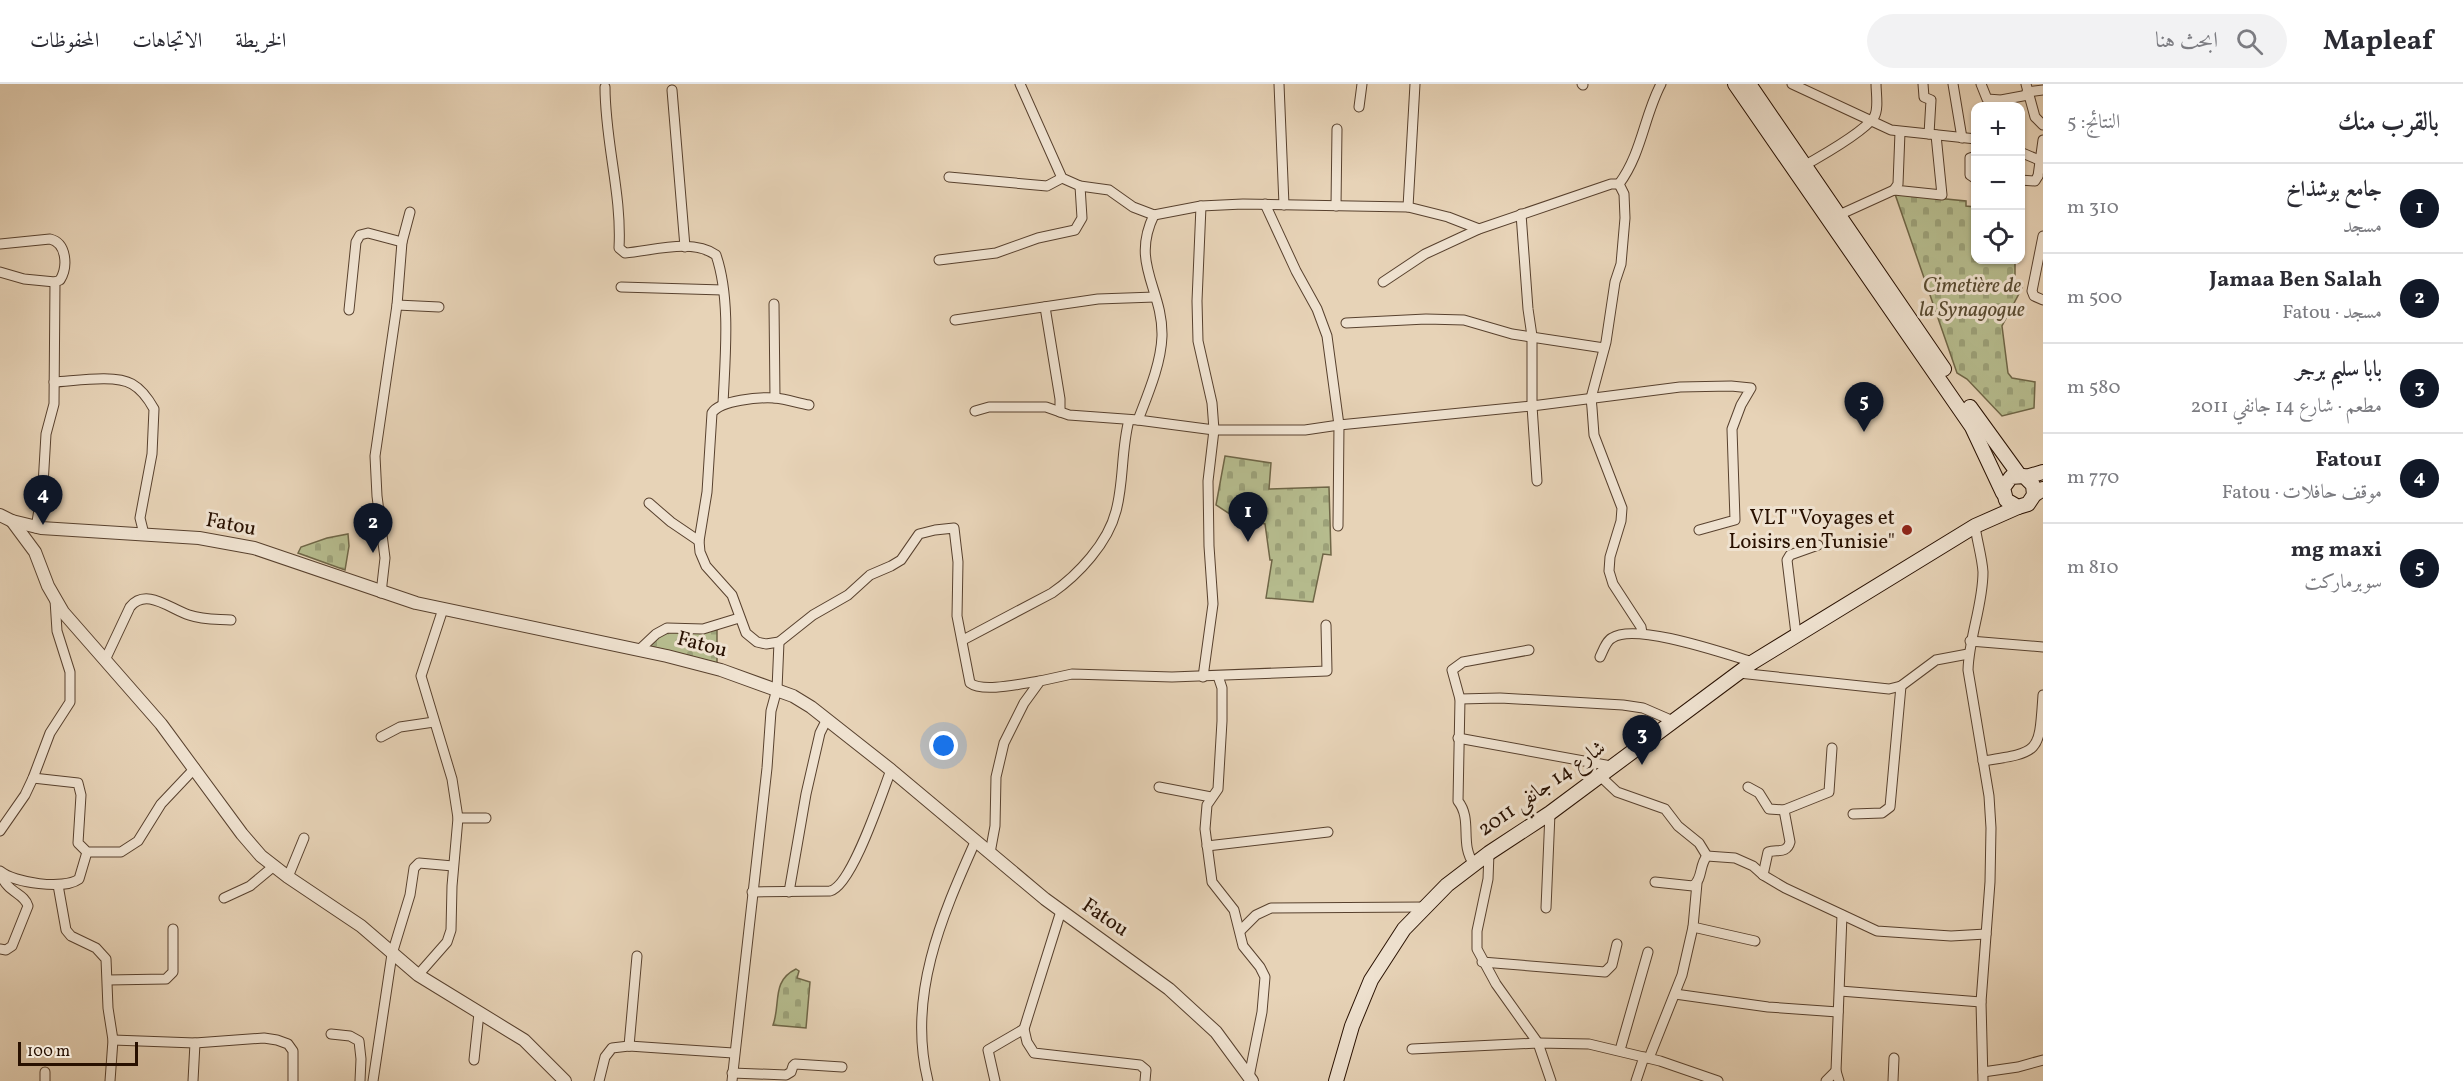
<!DOCTYPE html>
<html lang="ar">
<head>
<meta charset="utf-8">
<style>
  body { margin:0; font-family:Vollkorn,Amiri,serif; background:#f2f2f3; color:#2b2b33; direction:rtl }
  .controls { position:absolute; right:18px; top:18px; display:grid; overflow:hidden; border-radius:12px; box-shadow:0 2px 4px #0004 }
  .controls button { width:54px; height:54px; display:grid; place-items:center; padding:0; border:0; border-bottom:2px solid #e1e1e2; background:#fff; color:#2b2b33; font:30px sans-serif }
  .scale { position:absolute; left:18px; bottom:15px; width:120px; box-sizing:border-box; padding-left:6px; border:3px solid #281000; border-top:0; font-size:16px; line-height:21px; white-space:nowrap; color:#281000; -webkit-text-stroke:4px #efe2d0; paint-order:stroke }
  .you { position:absolute; left:944px; top:662px; width:21px; height:21px; margin:-15px; border:4px solid #fff; border-radius:50%; background:#1a73e8; box-shadow:0 0 0 9px #1a73e833 }
  .badge { display:grid; place-items:center; width:39px; height:39px; border-radius:50%; background:#111827; color:#fff; font-size:20px; font-weight:700 }
  .pin { position:absolute; translate:-50% -50px; filter:drop-shadow(0 2px 3px #0008) }
  .pin::after { content:''; position:absolute; top:32px; width:21px; height:18px; background:inherit; clip-path:polygon(0 0,100% 0,50% 100%) }
  .list { margin:0; padding:0; list-style:none }
  h2 { display:flex; justify-content:space-between; align-items:center; height:78px; margin:0; padding:0 24px; font-size:26px }
  h2 small { font-size:20px; font-weight:400; color:#7c7c81 }
  .list li { display:grid; grid-template-columns:39px 1fr auto; gap:18px; align-items:center; box-sizing:border-box; height:90px; padding:0 24px; border-top:2px solid #e1e1e2 }
  .list b { display:block; font-size:22px; white-space:nowrap }
  .list p { margin:0; font-size:20px; white-space:nowrap; color:#7c7c81 }
  .list em { font-size:20px; font-style:normal; color:#7c7c81 }
  .icon { flex:none; width:33px; height:33px; fill:none; stroke:currentColor; stroke-width:2; stroke-linecap:round; stroke-linejoin:round }
  .map { position:relative; flex:none; width:2043px; height:997px; overflow:hidden; direction:ltr }
  header { display:flex; align-items:center; gap:36px; box-sizing:border-box; height:84px; padding:0 30px; background:#fff; border-bottom:2px solid #e1e1e2 }
  header strong { font-size:28px }
  nav { display:flex; gap:33px; margin-inline-start:auto; font-size:21px }
  .search { width:420px; height:54px; background:#f2f2f3; display:flex; align-items:center; gap:15px; box-sizing:border-box; padding:0 21px; border-radius:33px; color:#7c7c81; font-size:22px }
  main { display:flex }
  aside { flex:1; background:#fff }
  .map>svg:first-child { display:block }
  .cemetery { fill:url(#cemetery-stones); stroke:#6f6647; stroke-width:1.5 }
  .lines { fill:none; stroke-linecap:round; stroke-linejoin:round }
  .minor-casing { stroke:#58412e; stroke-width:11 }
  .tertiary-casing { stroke:#58412e; stroke-width:14 }
  .secondary-casing { stroke:#281000; stroke-width:16 }
  .minor { stroke:#efe2d0; stroke-width:9 }
  .tertiary { stroke:#efe2d0; stroke-width:12 }
  .secondary { stroke:#efe2d0; stroke-width:14 }
  .poi-dot { fill:#8f2418; stroke:#efe2d0; stroke-width:2 }
  .labels { text-anchor:middle; dominant-baseline:central; stroke-width:6; stroke-linejoin:round; paint-order:stroke }
  .park-label { font-size:21px; font-style:italic; fill:#5a4c32; stroke:#efe2d0 }
  .poi-label { font-size:21px; fill:#281000; stroke:#efe2d0; text-anchor:end }
  .street-label { font-size:21px; fill:#281000; stroke:#efe2d0 }
</style>
</head>
<body>
<header>
<strong>Mapleaf</strong>
<div class="search"><svg class="icon" aria-label="search" viewBox="0 0 24 24"><circle cx="10" cy="10" r="6"/><path d="M15 15l6 6"/></svg>ابحث هنا</div>
<nav><a>الخريطة</a><a>الاتجاهات</a><a>المحفوظات</a></nav>
</header>
<main>
<aside>
<h2>بالقرب منك<small>النتائج: 5</small></h2>
<ul class="list">
<li><span class="badge">1</span><div><b>جامع بوشذاخ</b><p>مسجد</p></div><em>310 m</em></li>
<li><span class="badge">2</span><div><b>Jamaa Ben Salah</b><p>مسجد · Fatou</p></div><em>500 m</em></li>
<li><span class="badge">3</span><div><b>بابا سليم برجر</b><p>مطعم · شارع 14 جانفي 2011</p></div><em>580 m</em></li>
<li><span class="badge">4</span><div><b>Fatou1</b><p>موقف حافلات · Fatou</p></div><em>770 m</em></li>
<li><span class="badge">5</span><div><b>mg maxi</b><p>سوبرماركت</p></div><em>810 m</em></li>
</ul>
</aside>
<div class="map">
<svg width="2043" height="997" viewBox="0 0 2043 997">
  <defs>
    <pattern id="cemetery-stones" width="16" height="16" patternUnits="userSpaceOnUse" patternTransform="scale(1.5)"><rect width="16" height="16" fill="#b6bc8e"/><path d="M2 7V4a2 2 0 0 1 4 0v3zM10 15v-3a2 2 0 0 1 4 0v3z" fill="#9ca179"/></pattern>
  </defs>
  <rect width="100%" height="100%" fill="#e7d3b7"/>
  <filter id="stains"><feTurbulence type="fractalNoise" baseFrequency=".00333" numOctaves="4"/><feColorMatrix values="0 0 0 0 .2 0 0 0 0 .09 0 0 0 0 .02 0 0 0 .5 -.17"/></filter>
  <radialGradient id="worn" r=".72"><stop offset=".6" stop-color="#630" stop-opacity="0"/><stop offset="1" stop-color="#630" stop-opacity=".3"/></radialGradient>
  <g class="cemetery">
    <path d="M1895 110 1966 117V122L1975 123 1976 176H2009V178H2015V202L2022 204 2002 242 2008 289 2012 294 2035 298 2034 324 2002 332 1967 295 1957 289Z"/>
    <path d="M1225 372 1271 379 1269 405 1329 403 1331 471 1323 470 1313 518 1266 514 1272 476H1270L1265 440 1236 434 1216 421Z"/>
    <path d="M348 450 349 462 345 486 298 469 301 463 327 454Z"/>
    <path d="M717 546V579L649 562 657 549Z"/>
    <path d="M796 885 799 887 797 894 810 898 806 944 773 941C781 920 771 897 796 885Z"/>
  </g>
  <g class="lines">
    <g class="minor-casing">
      <g id="minor">
        <path d="M1020 0 1062 94 1080 102 1109 106 1133 123 1154 131 1201 122 1243 120 1408 123 1448 133 1479 145"/>
        <path d="M1279 0 1284 121"/>
        <path d="M1582 0 1583 1"/>
        <path d="M1792 0 1891 46 1976 55"/>
        <path d="M1923 0 1924 13 1931 16 1929 50"/>
        <path d="M1953 0 1962 54"/>
        <path d="M1981 0 1987 15 2001 16 2028 11"/>
        <path d="M2026 0 2035 33 2043 41"/>
        <path d="M605 3C605 58 622 110 619 164L625 169C652 167 692 154 716 171 731 215 725 274 723 320"/>
        <path d="M672 6 685 163"/>
        <path d="M2027 8 2043 6"/>
        <path d="M1359 23 1362 0"/>
        <path d="M2020 68 2039 76"/>
        <path d="M1976 72 1970 74V91L1976 95"/>
        <path d="M1800 84C1818 74 1863 49 1874 33 1879 25 1876 9 1876 0"/>
        <path d="M2038 92 2043 56"/>
        <path d="M949 93 1047 102 1062 94"/>
        <path d="M2020 96 2035 97 2038 92"/>
        <path d="M1894 106 1898 100 1900 48"/>
        <path d="M1265 120 1296 187 1317 225 1327 252 1339 341 1338 442"/>
        <path d="M1201 122 1197 217 1198 257 1212 319 1214 346 1208 397 1209 462 1213 520 1203 593"/>
        <path d="M1336 122 1337 45"/>
        <path d="M1408 123 1415 0"/>
        <path d="M1521 130 1528 225 1532 252V322L1537 397"/>
        <path d="M1839 131 1894 106 1942 111 1936 51"/>
        <path d="M2043 152 2032 207 2034 212 2043 216"/>
        <path d="M0 160 50 155C67 159 68 183 60 196L55 198 54 320 46 350 43 401 36 444"/>
        <path d="M939 176 996 169 1038 154 1075 146 1082 134 1080 102"/>
        <path d="M0 188 24 195 55 198"/>
        <path d="M1383 198 1425 170 1479 145 1611 100H1619"/>
        <path d="M621 203 723 206"/>
        <path d="M774 220 775 314"/>
        <path d="M397 221 439 223"/>
        <path d="M1045 223 1060 315V328"/>
        <path d="M349 226 356 158 360 151 368 149 402 158"/>
        <path d="M955 236 1098 215 1155 213"/>
        <path d="M1346 239 1426 235 1464 236 1512 250 1604 264"/>
        <path d="M54 298C75 297 115 290 132 300 141 305 149 316 154 325L152 370 140 434 144 450"/>
        <path d="M809 321C798 319 786 315 775 314 760 313 720 316 712 329L707 408 699 457 700 468 706 482 732 511 746 549 757 558 766 560 779 558 813 531 848 511 870 491 891 482 901 476 919 450 935 446 954 444 958 478 957 532 970 599C983 609 1024 599 1040 597"/>
        <path d="M975 327 989 323H1046L1069 331 1138 336C1148 310 1161 280 1162 252 1163 205 1130 180 1154 131"/>
        <path d="M1138 336 1214 346H1305L1339 341 1532 322 1680 303 1731 302 1751 304 1741 321 1732 345 1735 436 1699 446"/>
        <path d="M649 419 671 438 699 457"/>
        <path d="M1975 442C1977 457 1982 473 1983 488 1983 521 1969 553 1968 586L1989 712 1991 744 1990 798 1981 918 1983 997"/>
        <path d="M381 509 385 474 377 412 375 372 397 221 402 158 410 128"/>
        <path d="M1642 549 1641 543 1613 500 1609 487 1610 473 1621 437 1622 424 1594 351 1592 324 1591 314 1606 258 1615 198 1621 180 1625 134 1624 110 1619 100C1642 69 1644 32 1661 0"/>
        <path d="M1796 550 1787 476 1790 471 1818 461"/>
        <path d="M963 556 1052 509C1078 491 1108 459 1116 427 1124 398 1121 366 1129 336"/>
        <path d="M1970 557 2043 563"/>
        <path d="M639 566 656 550 667 544 703 545 739 534"/>
        <path d="M1600 573C1603 567 1606 557 1612 554 1635 538 1726 570 1753 578"/>
        <path d="M106 574 130 523C146 503 170 525 189 531 203 536 216 535 231 536"/>
        <path d="M1739 589 1889 605 1901 602 1936 576 1968 570"/>
        <path d="M1218 592 1222 604V637L1218 705 1207 721 1205 745 1212 798 1234 826 1243 862 1260 883 1265 893 1262 928 1249 993"/>
        <path d="M1460 615 1500 614 1623 621 1643 624 1673 637"/>
        <path d="M381 653 400 643 434 638"/>
        <path d="M1458 654 1611 682"/>
        <path d="M1983 677C2041 668 2039 669 2043 611"/>
        <path d="M1599 691 1617 708 1665 725 1678 742 1699 759 1707 772"/>
        <path d="M33 694 78 699 81 711 78 759 87 768H121L138 757 161 720 195 684"/>
        <path d="M1159 703 1211 713"/>
        <path d="M1748 703 1759 709 1769 725 1784 726"/>
        <path d="M1853 730 1882 729 1890 723 1901 602"/>
        <path d="M458 734H486"/>
        <path d="M0 747 25 711 33 694 50 649 70 618V588L57 547 55 516"/>
        <path d="M1207 762 1328 748"/>
        <path d="M990 769 995 742 996 693 1004 659 1024 619 1040 597 1072 590 1172 593 1327 587 1326 541"/>
        <path d="M1489 769 1488 795 1477 847V865L1496 900 1538 959 1551 997"/>
        <path d="M1474 780C1459 760 1473 736 1458 717L1460 615 1452 586 1463 578 1529 566"/>
        <path d="M0 787C14 799 64 806 79 795L87 768"/>
        <path d="M0 788C7 810 24 808 28 822L12 862 6 866 0 865"/>
        <path d="M1763 791 1768 768C1777 765 1787 770 1790 758L1784 726 1829 708 1832 664"/>
        <path d="M288 793 304 754"/>
        <path d="M1655 798 1693 802C1703 795 1699 781 1707 772L1735 774 1753 782 1763 791 1785 804 1877 847 1951 852 1986 850"/>
        <path d="M58 801 66 846 71 852 96 864 106 875 108 924 113 956 110 997"/>
        <path d="M752 808 830 807C852 802 882 709 891 686"/>
        <path d="M789 808 806 710 820 649 827 635"/>
        <path d="M224 814 250 802 274 782"/>
        <path d="M1546 824 1550 729"/>
        <path d="M1693 843 1697 799"/>
        <path d="M1240 847 1256 831 1271 824 1424 823"/>
        <path d="M1482 878 1605 888 1612 881 1617 860"/>
        <path d="M418 891 447 858 451 846 452 802 458 734 452 695 421 592 443 525"/>
        <path d="M108 896 166 895 173 888V845"/>
        <path d="M1840 907 1981 918"/>
        <path d="M1675 910 1768 923 1838 928"/>
        <path d="M1024 945 1061 827"/>
        <path d="M331 950 350 952 359 957 361 975 360 997"/>
        <path d="M113 956 195 959 264 954 277 956 288 960 293 967V997"/>
        <path d="M629 962 637 872"/>
        <path d="M1412 965 1538 959 1589 960 1660 977 1718 997"/>
        <path d="M1620 966 1648 868"/>
        <path d="M1649 974 1682 891 1693 843 1755 857"/>
        <path d="M474 976 479 929"/>
        <path d="M1983 988 2018 983 2043 976"/>
        <path d="M732 989 786 991 791 988 793 982 795 980 842 983"/>
        <path d="M45 997V988"/>
        <path d="M193 997 195 959"/>
        <path d="M373 997 392 870 410 811 414 784 419 779 453 782"/>
        <path d="M599 997 605 973 612 964 629 962 733 969"/>
        <path d="M732 997 767 684 771 627 777 605 779 558"/>
        <path d="M928 997C907 913 941 834 975 758"/>
        <path d="M995 997 988 966 1024 945 1027 958 1034 969 1140 981 1146 986 1145 997"/>
        <path d="M1636 997 1644 973"/>
        <path d="M1826 997 1836 987"/>
        <path d="M1839 997 1836 987 1842 831"/>
        <path d="M1893 997 1894 974"/>
      </g>
    </g>
    <g class="tertiary-casing">
      <g id="tertiary">
        <path d="M0 431 12 437 41 444 199 454 254 464 416 519 667 572 721 586 793 612 811 623 891 686 1045 815 1169 905 1216 948 1252 997"/>
        <path d="M12 437 35 468 48 502 63 528 161 640 242 750 261 772 288 793 361 842 418 891 524 956 565 997"/>
      </g>
    </g>
    <g class="secondary-casing">
      <g id="secondary">
        <path d="M1735 0 1972 343 2003 409"/>
        <path d="M1749 0 1944 285"/>
        <path d="M1970 323 2020 392"/>
        <path d="M2026 393 2043 388"/>
        <path d="M2034 411 2033 401 2024 392 2011 393 2003 404 2006 416 2018 423 2028 420 2034 411 2043 405"/>
        <path d="M1336 997 1352 942 1371 896 1404 845 1447 801 1489 769 1550 729 1753 578 1975 442 2018 423"/>
      </g>
    </g>
    <use href="#minor" class="minor"/>
    <use href="#tertiary" class="tertiary"/>
    <use href="#secondary" class="secondary"/>
  </g>
  <circle class="poi-dot" cx="1907" cy="446" r="6"/>
  <g class="labels">
    <g class="park-label">
      <text x="1972" y="202">Cimetière de<tspan x="1972" dy="24">la Synagogue</tspan></text>
    </g>
    <g class="poi-label">
      <text x="1895" y="434">VLT "Voyages et<tspan x="1895" dy="24">Loisirs en Tunisie"</tspan></text>
    </g>
    <g class="street-label">
      <text transform="translate(231 441) rotate(11)">Fatou</text>
      <text transform="translate(702 561) rotate(15)">Fatou</text>
      <text transform="translate(1542 705) rotate(-35)">شارع 14 جانفي 2011</text>
      <text transform="translate(1105 834) rotate(34)">Fatou</text>
    </g>
  </g>
  <rect width="100%" height="100%" filter="url(#stains)"/>
  <rect width="100%" height="100%" fill="url(#worn)"/>
</svg>
<div class="controls">
<button>+</button>
<button>−</button>
<button><svg class="icon" aria-label="locate" viewBox="0 0 24 24"><circle cx="12" cy="12" r="6"/><path d="M12 2v4M12 18v4M2 12h4M18 12h4"/></svg></button>
</div>
<div class="scale">100 m</div>
<div class="you"></div>
<div class="pin badge" style="left:1248px;top:458px">1</div>
<div class="pin badge" style="left:373px;top:469px">2</div>
<div class="pin badge" style="left:1642px;top:681px">3</div>
<div class="pin badge" style="left:43px;top:441px">4</div>
<div class="pin badge" style="left:1864px;top:348px">5</div>
</div>
</main>
</body>
</html>
